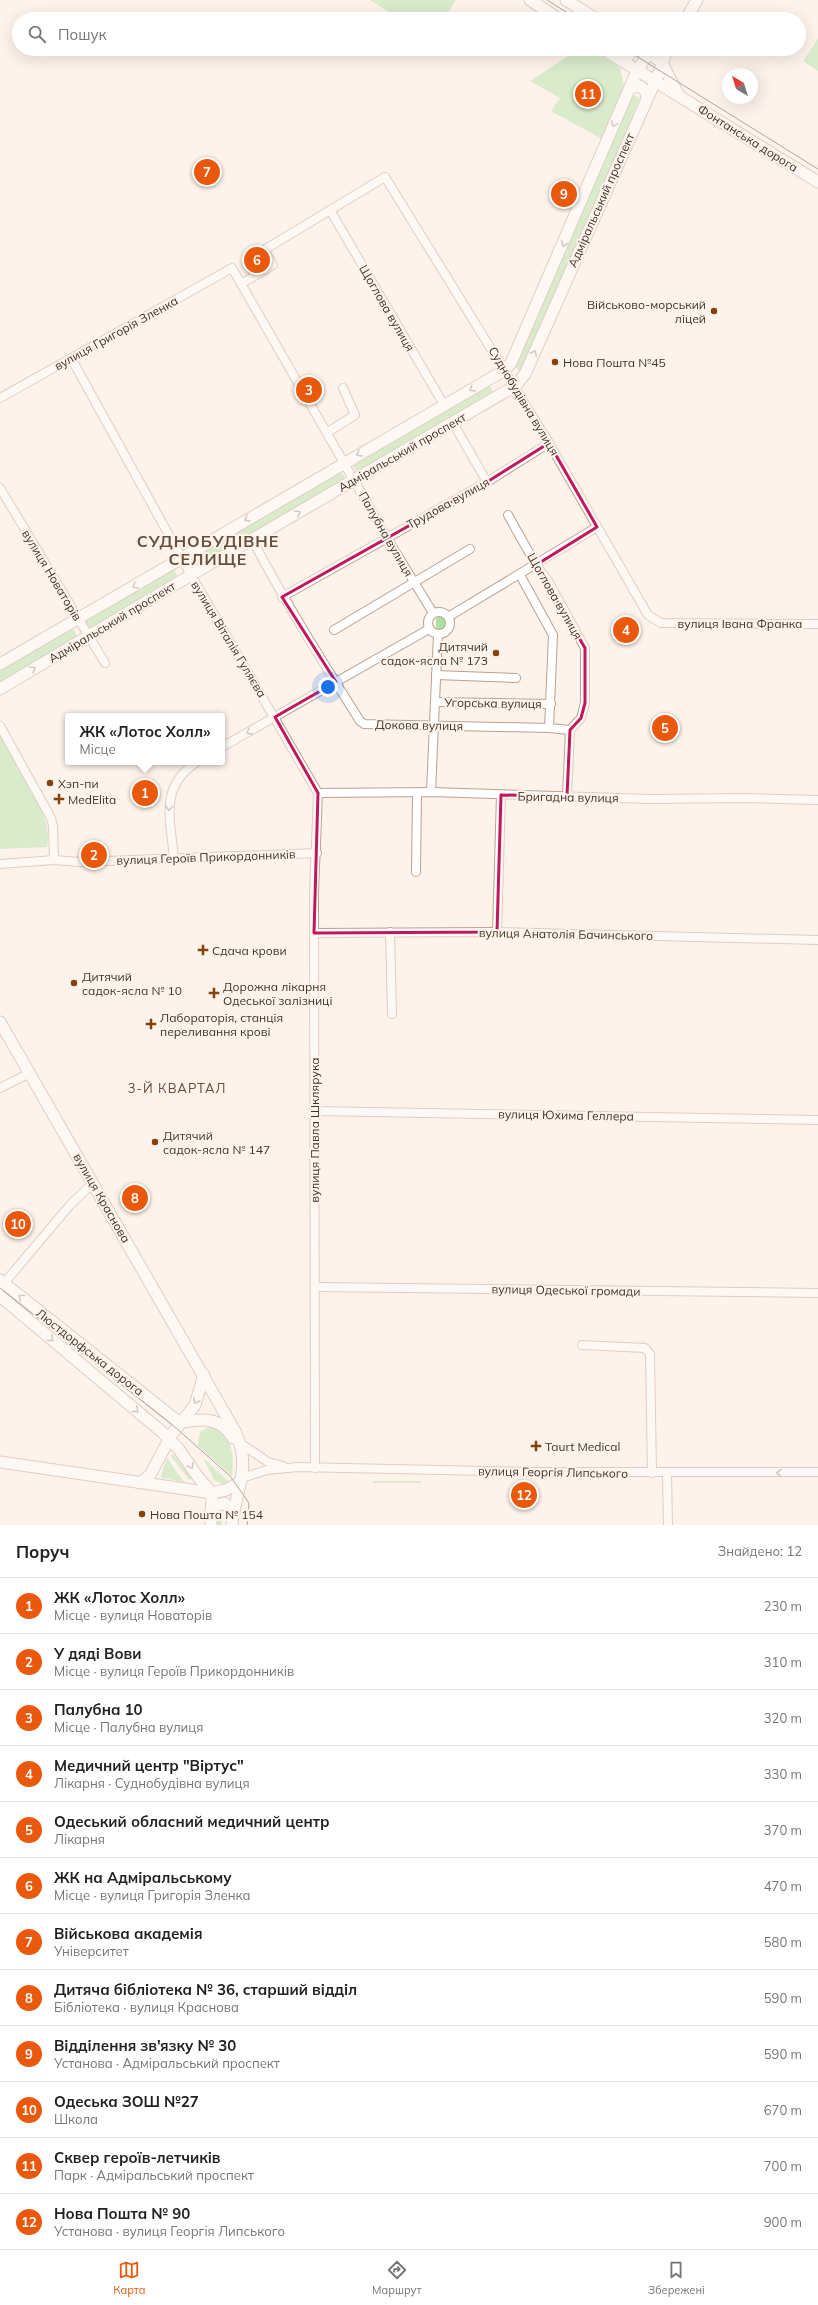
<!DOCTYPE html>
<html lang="uk">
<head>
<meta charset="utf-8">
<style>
  body { margin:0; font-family:Mulish,sans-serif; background:#f2f2f2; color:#222 }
  .compass { position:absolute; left:722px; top:68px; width:36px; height:36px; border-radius:50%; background:#fff; box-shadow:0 4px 16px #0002; rotate:322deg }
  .you { position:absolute; left:328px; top:687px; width:14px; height:14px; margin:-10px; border:3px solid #fff; border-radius:50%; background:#1a73e8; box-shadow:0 0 0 6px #1a73e833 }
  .badge { display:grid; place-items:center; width:26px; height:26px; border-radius:50%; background:#ea580c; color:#fff; font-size:13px; font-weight:700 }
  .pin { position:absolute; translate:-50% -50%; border:2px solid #fff; box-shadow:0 1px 4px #0006 }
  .popup { position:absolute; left:65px; top:713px; width:160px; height:52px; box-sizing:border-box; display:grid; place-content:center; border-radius:4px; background:#fff; filter:drop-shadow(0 1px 3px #0005); font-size:13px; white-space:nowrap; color:#767676 }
  .popup b { font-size:15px; color:#222 }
  .popup::after { content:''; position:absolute; left:50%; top:100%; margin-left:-8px; border:8px solid transparent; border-top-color:#fff }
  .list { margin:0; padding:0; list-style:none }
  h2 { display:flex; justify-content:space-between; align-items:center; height:52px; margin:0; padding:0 16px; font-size:17px }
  h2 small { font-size:13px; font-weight:400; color:#767676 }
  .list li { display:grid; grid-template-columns:26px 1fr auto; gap:12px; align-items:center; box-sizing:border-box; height:56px; padding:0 16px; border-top:1px solid #e0e0e0 }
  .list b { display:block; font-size:15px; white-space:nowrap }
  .list p { margin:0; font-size:13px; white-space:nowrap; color:#767676 }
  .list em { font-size:13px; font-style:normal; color:#767676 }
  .icon { flex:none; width:22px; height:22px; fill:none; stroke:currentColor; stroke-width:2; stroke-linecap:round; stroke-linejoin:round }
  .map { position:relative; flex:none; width:818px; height:1525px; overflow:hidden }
  .search { position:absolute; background:#fff; box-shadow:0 4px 16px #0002; left:12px; right:12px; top:12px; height:44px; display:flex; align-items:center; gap:10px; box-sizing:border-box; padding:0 14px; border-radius:22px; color:#767676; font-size:15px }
  .sheet { height:724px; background:#fff }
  nav { display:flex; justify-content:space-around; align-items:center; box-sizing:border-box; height:56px; border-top:1px solid #e0e0e0; background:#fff; font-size:11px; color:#767676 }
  nav a { display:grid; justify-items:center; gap:2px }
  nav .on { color:#ea580c }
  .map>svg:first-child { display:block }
  .green { fill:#aee2a5 }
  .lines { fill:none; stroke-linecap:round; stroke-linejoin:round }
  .minor-casing { stroke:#bba18e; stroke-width:10 }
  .major-casing { stroke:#bba18e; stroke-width:13 }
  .minor { stroke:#fff; stroke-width:8 }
  .major { stroke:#fff; stroke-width:11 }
  .tram { stroke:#574c44; stroke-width:1 }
  .oneway { stroke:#a09a96 }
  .marked { fill:none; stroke:#c2185b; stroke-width:3; stroke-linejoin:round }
  .poi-dot { fill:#83420e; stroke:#fef3eb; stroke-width:1.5 }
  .labels { text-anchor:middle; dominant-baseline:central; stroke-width:4; stroke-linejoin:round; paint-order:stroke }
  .street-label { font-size:12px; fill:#40352d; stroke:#fef3eb }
  .poi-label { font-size:12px; fill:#40352d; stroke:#fef3eb; text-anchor:start }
  .neighbourhood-label { font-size:13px; letter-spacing:1px; fill:#664f3d; stroke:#fef3eb }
  .district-label { font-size:16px; font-weight:bold; letter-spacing:1px; fill:#664f3d; stroke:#fef3eb }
</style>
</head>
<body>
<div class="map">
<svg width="818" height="1525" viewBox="0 0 818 1525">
  <rect width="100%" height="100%" fill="#fef3eb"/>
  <g class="green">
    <path d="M370 0H456L444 19H400Z"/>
    <path d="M818 39V71L803 61Z"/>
    <path d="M579 49H590L620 68 625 90 602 139 551 111 560 98 530 81Z"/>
    <path d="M630 94 640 98 523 373 513 366Z"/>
    <path d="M487 382 495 395 358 475 351 461Z"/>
    <path d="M339 468 347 482 205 564 197 551Z"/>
    <path d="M171 565 179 579 90 631 82 618Z"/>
    <path d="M439 615 444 617 447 624 441 632 436 631V619Z"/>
    <path d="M70 624 78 637 0 683V665Z"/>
    <path d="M0 734C16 763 55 815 47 847L0 849Z"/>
    <path d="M209 1427C233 1431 234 1455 232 1476L198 1446 200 1432Z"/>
    <path d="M173 1454 192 1478 189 1480 171 1456Z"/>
    <path d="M167 1458 184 1482 162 1478 161 1475Z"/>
    <path d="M203 1458 229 1482 224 1485 214 1480Z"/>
    <rect x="373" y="1481" width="48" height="2"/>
    <path d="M219 1513H222V1525H214L215 1514Z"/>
  </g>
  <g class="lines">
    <g class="minor-casing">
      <g id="minor">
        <path d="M330 210 444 405"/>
        <path d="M241 284 273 265 264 250 385 177 549 443 648 615 661 623 818 624"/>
        <path d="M71 358 191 575 318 793 314 893 315 1468"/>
        <path d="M0 398 232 268 387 538 433 613"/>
        <path d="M453 423 487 482"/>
        <path d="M328 432 355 415 343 388"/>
        <path d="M0 488 105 663"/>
        <path d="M508 515 536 565 548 581 585 648V703L581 718 570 730 567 796"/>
        <path d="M252 539C285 602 322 661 360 721L364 724 549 728 570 730"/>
        <path d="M520 575 553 635 549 728"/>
        <path d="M282 597 487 482 549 443"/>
        <circle cx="439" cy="623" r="11"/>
        <path d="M448 617 597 527"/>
        <path d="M334 630 470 549"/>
        <path d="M436 675 516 678"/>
        <path d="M435 702 551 704"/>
        <path d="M0 726 51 818 53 826 54 860"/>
        <path d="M222 747 429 629"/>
        <path d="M431 792 438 634"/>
        <path d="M318 793 431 792 650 799 744 798 818 800"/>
        <path d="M174 859C171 820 158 787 197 762"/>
        <path d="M0 864 54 860 80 862 317 853"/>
        <path d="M416 872 417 793"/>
        <path d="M390 932 392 1014"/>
        <path d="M497 932 501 795"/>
        <path d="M314 933 497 932 818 940"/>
        <path d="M0 1088 30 1073"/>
        <path d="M314 1111 818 1120"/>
        <path d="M315 1287 818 1293"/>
        <path d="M0 1288 70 1205 93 1183"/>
        <path d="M582 1345 645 1348 650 1354 652 1473"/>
        <path d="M237 1441 268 1462 283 1466"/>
        <path d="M667 1473 668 1525"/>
        <path d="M242 1478 267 1470 298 1467 535 1472H818"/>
      </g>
    </g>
    <g class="major-casing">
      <g id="major">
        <path d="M530 0 559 19"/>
        <path d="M566 0 596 19"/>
        <path d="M686 19 697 0"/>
        <path d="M603 49 818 182"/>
        <path d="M644 49 662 63 678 94"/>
        <path d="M618 59 628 56 632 49"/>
        <path d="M630 88 640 86 646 92 647 97"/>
        <path d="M0 664 505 370 511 363 637 71 651 49"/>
        <path d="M0 689 191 575 515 386 525 374 661 68 667 49"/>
        <path d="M0 1022 236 1433C252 1470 235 1489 232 1525"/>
        <path d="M0 1280 180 1423"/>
        <path d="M0 1296 162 1432 178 1448 198 1477 212 1493"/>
        <path d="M180 1423C202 1418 221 1417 233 1438"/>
        <path d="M0 1462 212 1493 226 1490 240 1482"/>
        <path d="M140 1483 150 1475 172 1434 195 1405 204 1375"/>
        <path d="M211 1511 217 1505 224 1503 233 1512"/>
        <path d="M211 1525 212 1493"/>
      </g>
    </g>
    <use href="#minor" class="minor"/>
    <use href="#major" class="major"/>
    <g class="tram">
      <path d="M547 0 577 19"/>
      <path d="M625 49 818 169"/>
      <path d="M0 1288 176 1428 230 1476 247 1500 249 1504 247 1525"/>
    </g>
  </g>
  <defs><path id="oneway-chevron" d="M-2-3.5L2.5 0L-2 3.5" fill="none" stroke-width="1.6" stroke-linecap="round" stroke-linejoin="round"/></defs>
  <g class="oneway">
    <use href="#oneway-chevron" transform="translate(614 124) rotate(114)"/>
    <use href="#oneway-chevron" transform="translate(564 244) rotate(113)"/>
    <use href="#oneway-chevron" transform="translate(534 353) rotate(-67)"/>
    <use href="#oneway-chevron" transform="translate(472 389) rotate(150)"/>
    <use href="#oneway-chevron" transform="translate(359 454) rotate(150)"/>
    <use href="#oneway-chevron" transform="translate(298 513) rotate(-30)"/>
    <use href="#oneway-chevron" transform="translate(247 519) rotate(150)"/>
    <use href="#oneway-chevron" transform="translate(135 586) rotate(150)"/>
    <use href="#oneway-chevron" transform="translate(33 669) rotate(-31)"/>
    <use href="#oneway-chevron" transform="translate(249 732) rotate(151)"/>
    <use href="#oneway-chevron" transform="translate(169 808) rotate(94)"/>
    <use href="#oneway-chevron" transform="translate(21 1297) rotate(-141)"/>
    <use href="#oneway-chevron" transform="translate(51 1339) rotate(40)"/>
    <use href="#oneway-chevron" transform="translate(196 1401) rotate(116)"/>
    <use href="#oneway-chevron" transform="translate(136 1410) rotate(41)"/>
    <use href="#oneway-chevron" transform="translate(191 1466) rotate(59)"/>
    <use href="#oneway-chevron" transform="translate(779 1473) rotate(180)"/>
  </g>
  <path d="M0 0H818V1525H0ZM549 443 597 527 536 565 585 648V703L581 718 570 730 567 796 501 795 497 932 314 933 318 793 275 717 336 682 282 597 487 482Z" fill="#fef3eb" fill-opacity=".55" fill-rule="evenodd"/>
  <path class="marked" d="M549 443 597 527 536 565 585 648V703L581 718 570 730 567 796 501 795 497 932 314 933 318 793 275 717 336 682 282 597 487 482Z"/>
  <g class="poi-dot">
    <circle cx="714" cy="311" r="4"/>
    <circle cx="555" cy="362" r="4"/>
    <circle cx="496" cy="653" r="4"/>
    <circle cx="50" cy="783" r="4"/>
    <path d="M57 793h4v4h4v4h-4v4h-4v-4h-4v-4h4z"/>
    <path d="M201 944h4v4h4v4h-4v4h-4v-4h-4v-4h4z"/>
    <circle cx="74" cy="983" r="4"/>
    <path d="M212 987h4v4h4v4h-4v4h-4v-4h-4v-4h4z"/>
    <path d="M149 1018h4v4h4v4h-4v4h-4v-4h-4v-4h4z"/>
    <circle cx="155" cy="1142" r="4"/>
    <path d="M534 1440h4v4h4v4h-4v4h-4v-4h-4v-4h4z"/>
    <circle cx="142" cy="1514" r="4"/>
  </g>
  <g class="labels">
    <g class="street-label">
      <text transform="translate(748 138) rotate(32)">Фонтанська дорога</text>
      <text transform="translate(601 200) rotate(-66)">Адміральський проспект</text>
      <text transform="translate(387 308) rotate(60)">Щоглова вулиця</text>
      <text transform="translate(116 333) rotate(-29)">вулиця Григорія Зленка</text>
      <text transform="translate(524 401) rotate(59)">Суднобудівна вулиця</text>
      <text transform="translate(402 452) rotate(-30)">Адміральський проспект</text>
      <text transform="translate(448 503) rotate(-29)">Трудова вулиця</text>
      <text transform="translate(386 534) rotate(60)">Палубна вулиця</text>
      <text transform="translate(52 575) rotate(59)">вулиця Новаторів</text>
      <text transform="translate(555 596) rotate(60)">Щоглова вулиця</text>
      <text transform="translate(112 622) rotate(-31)">Адміральський проспект</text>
      <text x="740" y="623">вулиця Івана Франка</text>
      <text transform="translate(229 639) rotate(59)">вулиця Віталія Гуляєва</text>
      <text transform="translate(493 703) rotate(1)">Угорська вулиця</text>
      <text transform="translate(419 725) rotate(1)">Докова вулиця</text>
      <text transform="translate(568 797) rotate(1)">Бригадна вулиця</text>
      <text transform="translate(206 857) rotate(-2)">вулиця Героїв Прикордонників</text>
      <text transform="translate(566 934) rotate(1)">вулиця Анатолія Бачинського</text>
      <text transform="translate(566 1115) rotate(1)">вулиця Юхима Геллера</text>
      <text transform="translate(314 1130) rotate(-90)">вулиця Павла Шклярука</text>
      <text transform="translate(102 1198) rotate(60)">вулиця Краснова</text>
      <text transform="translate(566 1290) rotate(1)">вулиця Одеської громади</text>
      <text transform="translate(90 1352) rotate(38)">Люстдорфська дорога</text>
      <text transform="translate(553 1472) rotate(1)">вулиця Георгія Липського</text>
    </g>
    <g class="poi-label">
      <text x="706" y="304" text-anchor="end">Військово-морський<tspan x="706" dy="14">ліцей</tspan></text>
      <text x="563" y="362">Нова Пошта №45</text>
      <text x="488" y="646" text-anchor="end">Дитячий<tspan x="488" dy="14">садок-ясла № 173</tspan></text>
      <text x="58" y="783">Хэп-пи</text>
      <text x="68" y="799">MedElita</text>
      <text x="212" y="950">Сдача крови</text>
      <text x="82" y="976">Дитячий<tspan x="82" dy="14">садок-ясла № 10</tspan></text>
      <text x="223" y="986">Дорожна лікарня<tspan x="223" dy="14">Одеської залізниці</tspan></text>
      <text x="160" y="1017">Лабораторія, станція<tspan x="160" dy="14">переливання крові</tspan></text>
      <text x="163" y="1135">Дитячий<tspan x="163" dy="14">садок-ясла № 147</tspan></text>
      <text x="545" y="1446">Taurt Medical</text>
      <text x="150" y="1514">Нова Пошта № 154</text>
    </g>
    <g class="neighbourhood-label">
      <text x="177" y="1088">3-Й КВАРТАЛ</text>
    </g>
    <g class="district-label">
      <text x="208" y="541">СУДНОБУДІВНЕ<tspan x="208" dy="18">СЕЛИЩЕ</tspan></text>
    </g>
  </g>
</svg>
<svg class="compass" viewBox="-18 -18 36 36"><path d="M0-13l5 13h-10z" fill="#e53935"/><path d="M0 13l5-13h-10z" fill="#767676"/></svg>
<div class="you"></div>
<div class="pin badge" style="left:145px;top:793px">1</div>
<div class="popup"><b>ЖК «Лотос Холл»</b>Місце</div>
<div class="pin badge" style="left:94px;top:855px">2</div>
<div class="pin badge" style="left:309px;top:390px">3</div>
<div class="pin badge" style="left:626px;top:630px">4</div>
<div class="pin badge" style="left:665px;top:728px">5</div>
<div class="pin badge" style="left:257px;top:260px">6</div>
<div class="pin badge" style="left:207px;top:172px">7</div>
<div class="pin badge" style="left:135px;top:1198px">8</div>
<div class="pin badge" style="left:564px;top:194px">9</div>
<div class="pin badge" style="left:18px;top:1224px">10</div>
<div class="pin badge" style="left:588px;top:94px">11</div>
<div class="pin badge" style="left:524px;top:1495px">12</div>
<div class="search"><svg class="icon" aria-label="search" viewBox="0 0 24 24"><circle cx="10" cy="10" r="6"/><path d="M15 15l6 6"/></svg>Пошук</div>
</div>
<section class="sheet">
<h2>Поруч<small>Знайдено: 12</small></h2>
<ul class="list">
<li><span class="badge">1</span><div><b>ЖК «Лотос Холл»</b><p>Місце · вулиця Новаторів</p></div><em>230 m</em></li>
<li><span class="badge">2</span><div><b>У дяді Вови</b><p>Місце · вулиця Героїв Прикордонників</p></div><em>310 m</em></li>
<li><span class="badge">3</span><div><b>Палубна 10</b><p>Місце · Палубна вулиця</p></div><em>320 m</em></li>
<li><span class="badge">4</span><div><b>Медичний центр &quot;Віртус&quot;</b><p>Лікарня · Суднобудівна вулиця</p></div><em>330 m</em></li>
<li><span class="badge">5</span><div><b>Одеський обласний медичний центр</b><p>Лікарня</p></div><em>370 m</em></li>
<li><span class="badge">6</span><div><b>ЖК на Адміральському</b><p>Місце · вулиця Григорія Зленка</p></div><em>470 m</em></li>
<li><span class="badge">7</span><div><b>Військова академія</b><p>Університет</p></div><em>580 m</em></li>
<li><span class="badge">8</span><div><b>Дитяча бібліотека № 36, старший відділ</b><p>Бібліотека · вулиця Краснова</p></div><em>590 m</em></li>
<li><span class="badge">9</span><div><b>Відділення зв'язку № 30</b><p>Установа · Адміральський проспект</p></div><em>590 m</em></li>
<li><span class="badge">10</span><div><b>Одеська ЗОШ №27</b><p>Школа</p></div><em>670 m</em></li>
<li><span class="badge">11</span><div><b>Сквер героїв-летчиків</b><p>Парк · Адміральський проспект</p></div><em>700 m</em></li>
<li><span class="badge">12</span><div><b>Нова Пошта № 90</b><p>Установа · вулиця Георгія Липського</p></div><em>900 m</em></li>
</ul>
</section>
<nav>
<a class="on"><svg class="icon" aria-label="map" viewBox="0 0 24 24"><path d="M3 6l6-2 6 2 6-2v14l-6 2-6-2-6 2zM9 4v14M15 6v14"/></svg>Карта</a>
<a><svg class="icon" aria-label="directions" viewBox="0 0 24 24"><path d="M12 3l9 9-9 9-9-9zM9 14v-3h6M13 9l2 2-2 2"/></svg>Маршрут</a>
<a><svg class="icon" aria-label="saved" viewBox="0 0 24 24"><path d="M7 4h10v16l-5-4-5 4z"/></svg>Збережені</a>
</nav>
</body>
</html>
